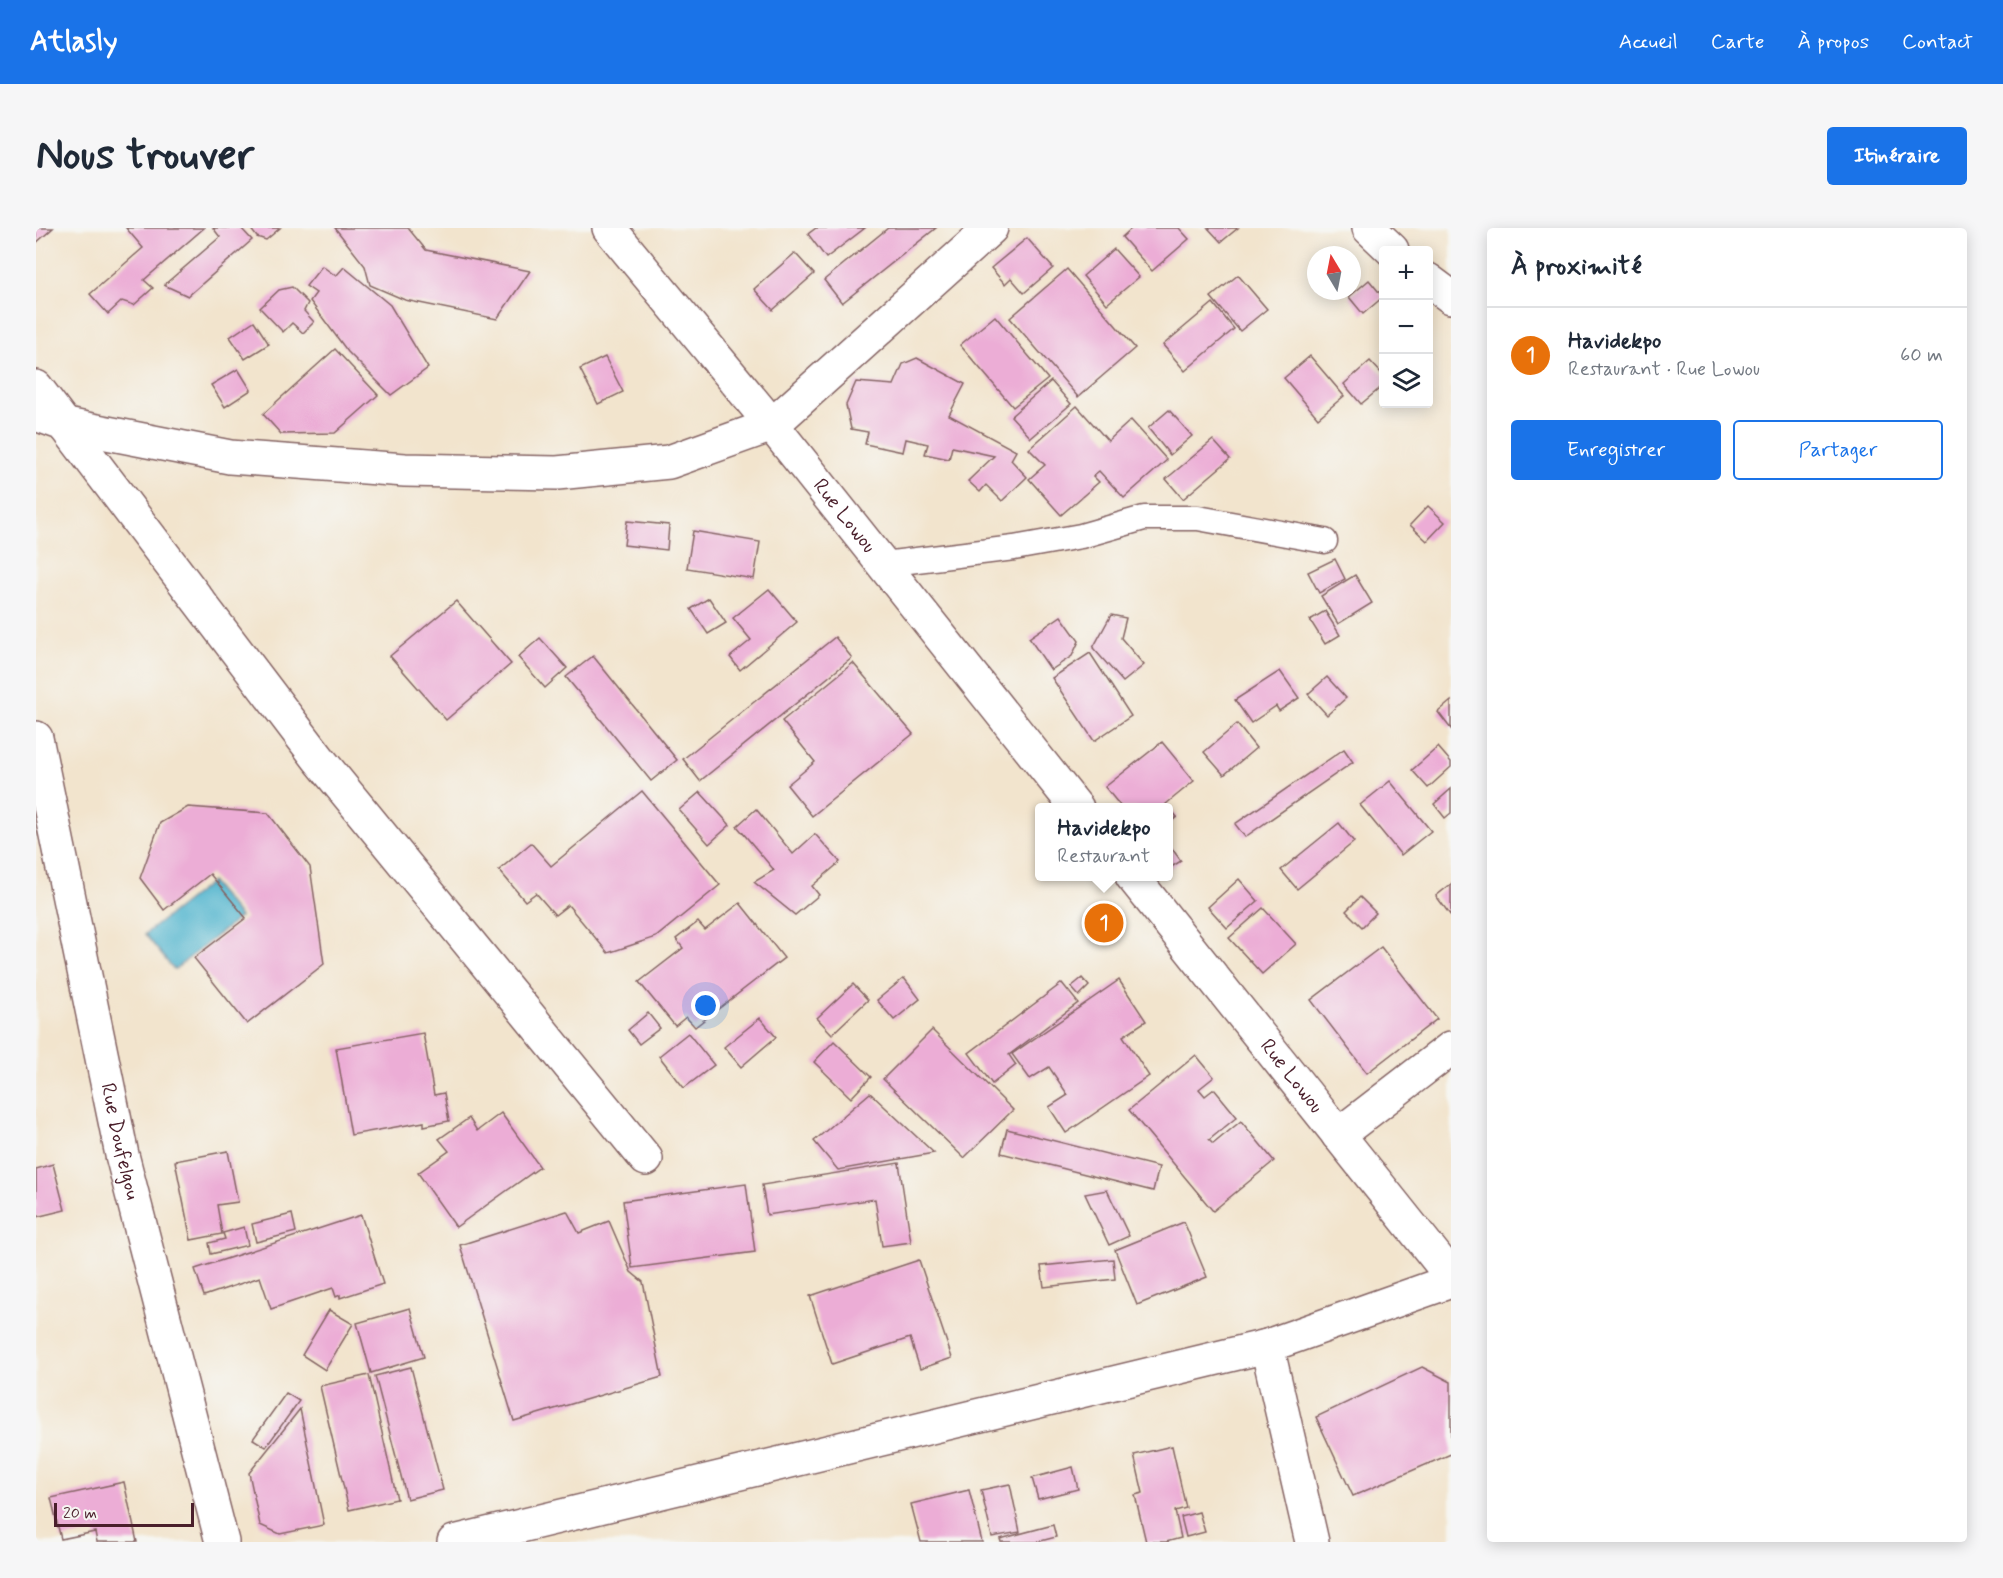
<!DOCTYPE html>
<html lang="fr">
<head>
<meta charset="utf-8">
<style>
  body { margin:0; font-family:Mynerve,sans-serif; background:#f6f6f7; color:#1f2937 }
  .controls { position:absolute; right:18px; top:18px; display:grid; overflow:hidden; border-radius:6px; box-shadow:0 3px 15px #0003 }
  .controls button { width:54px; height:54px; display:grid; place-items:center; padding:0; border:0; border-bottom:2px solid #e0e1e3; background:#fff; color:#1f2937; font:30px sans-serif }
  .compass { position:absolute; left:1271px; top:18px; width:54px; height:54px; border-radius:50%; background:#fff; box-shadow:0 3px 15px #0003; rotate:350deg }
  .scale { position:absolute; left:18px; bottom:15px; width:140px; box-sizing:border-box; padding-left:6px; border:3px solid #4a1f2b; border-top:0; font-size:16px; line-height:21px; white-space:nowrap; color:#4a1f2b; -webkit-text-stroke:4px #f6f6f2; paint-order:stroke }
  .you { position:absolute; left:670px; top:778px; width:21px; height:21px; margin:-15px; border:4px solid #fff; border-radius:50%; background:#1a73e8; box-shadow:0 0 0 9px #1a73e833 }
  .badge { display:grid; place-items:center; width:39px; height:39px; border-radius:50%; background:#1a73e8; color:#fff; font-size:20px; font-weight:700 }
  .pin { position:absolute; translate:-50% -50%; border:3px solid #fff; box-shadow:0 2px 6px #0006 }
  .popup { position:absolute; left:999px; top:575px; width:138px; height:78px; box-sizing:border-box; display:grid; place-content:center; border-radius:6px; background:#fff; filter:drop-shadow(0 2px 4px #0005); font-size:20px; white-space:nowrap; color:#747a83 }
  .popup b { font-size:22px; color:#1f2937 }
  .popup::after { content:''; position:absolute; left:50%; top:100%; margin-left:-12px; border:12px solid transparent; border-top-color:#fff }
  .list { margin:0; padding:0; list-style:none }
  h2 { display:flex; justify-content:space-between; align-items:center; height:78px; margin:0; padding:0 24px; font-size:26px }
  h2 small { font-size:20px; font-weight:400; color:#747a83 }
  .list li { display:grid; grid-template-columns:39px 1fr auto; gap:18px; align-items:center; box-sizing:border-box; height:96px; padding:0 24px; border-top:2px solid #e0e1e3 }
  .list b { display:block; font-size:22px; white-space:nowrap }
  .list p { margin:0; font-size:20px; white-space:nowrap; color:#747a83 }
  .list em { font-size:20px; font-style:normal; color:#747a83 }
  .actions { display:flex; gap:12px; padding:18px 24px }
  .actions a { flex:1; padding:14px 0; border:2px solid #1a73e8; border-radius:6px; text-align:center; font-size:21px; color:#1a73e8 }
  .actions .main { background:#1a73e8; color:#fff }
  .icon { flex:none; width:33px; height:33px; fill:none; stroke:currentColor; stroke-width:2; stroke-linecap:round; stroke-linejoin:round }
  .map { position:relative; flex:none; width:1415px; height:1314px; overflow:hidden; border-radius:6px }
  header { display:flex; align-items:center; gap:36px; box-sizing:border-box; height:84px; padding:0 30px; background:#1a73e8; color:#fff }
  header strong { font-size:28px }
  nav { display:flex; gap:33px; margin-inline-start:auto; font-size:21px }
  .intro { display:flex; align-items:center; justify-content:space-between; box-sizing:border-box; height:144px; padding:0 36px }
  h1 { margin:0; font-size:42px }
  .button { padding:15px 27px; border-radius:6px; background:#1a73e8; color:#fff; font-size:21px; font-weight:700 }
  main { display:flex; gap:36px; padding:0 36px }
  aside { flex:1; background:#fff; border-radius:6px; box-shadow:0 3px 15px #0003 }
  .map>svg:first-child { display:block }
  .water { fill:#4eb3cd; stroke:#4c697c; stroke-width:1.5 }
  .building { fill:#ecadd6 }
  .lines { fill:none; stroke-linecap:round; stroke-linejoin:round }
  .service-casing { stroke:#856464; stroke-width:27 }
  .minor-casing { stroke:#856464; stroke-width:36 }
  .service { stroke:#fff; stroke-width:24 }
  .minor { stroke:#fff; stroke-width:33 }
  .labels { text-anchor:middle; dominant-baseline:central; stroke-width:4.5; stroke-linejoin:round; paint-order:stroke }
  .street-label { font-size:21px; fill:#4a1f2b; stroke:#f6f6f2 }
</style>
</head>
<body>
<header>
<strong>Atlasly</strong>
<nav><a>Accueil</a><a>Carte</a><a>À propos</a><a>Contact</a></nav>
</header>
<div class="intro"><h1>Nous trouver</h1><a class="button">Itinéraire</a></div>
<main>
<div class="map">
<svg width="1415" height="1314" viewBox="0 0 1415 1314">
  <rect width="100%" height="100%" fill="#f6f6f2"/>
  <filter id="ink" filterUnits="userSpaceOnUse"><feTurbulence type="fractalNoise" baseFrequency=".0167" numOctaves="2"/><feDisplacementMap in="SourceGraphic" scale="12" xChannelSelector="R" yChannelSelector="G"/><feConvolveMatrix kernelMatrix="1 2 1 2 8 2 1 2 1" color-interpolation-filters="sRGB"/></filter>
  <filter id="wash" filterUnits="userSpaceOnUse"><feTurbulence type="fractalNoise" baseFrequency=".008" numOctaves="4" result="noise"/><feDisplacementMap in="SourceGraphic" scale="24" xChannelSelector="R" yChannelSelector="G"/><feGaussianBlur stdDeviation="1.35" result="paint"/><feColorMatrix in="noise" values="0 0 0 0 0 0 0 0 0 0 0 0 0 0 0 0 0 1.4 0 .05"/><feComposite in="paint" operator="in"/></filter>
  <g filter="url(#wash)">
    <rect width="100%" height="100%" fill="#f2e4cd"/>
    <path class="water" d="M175 654 204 689 138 742 109 706Z"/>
    <g id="blocks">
      <g class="building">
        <path d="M0 0H17L0 15Z"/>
        <path d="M90 0H168L108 52 117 60 98 77 86 73 72 86 54 66 107 20Z"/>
        <path d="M177 0H205L216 12 152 68 128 57 184 9Z"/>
        <path d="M214 0H244L230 12 221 9Z"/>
        <path d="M299 0H372L390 22 494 43 461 91 369 72 334 57 329 38Z"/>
        <path d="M780 0H829L790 30 772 6Z"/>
        <path d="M852 0H900L806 75 788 52Z"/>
        <path d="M1096 0H1143L1153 11 1116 43 1086 9Z"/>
        <path d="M1172 0H1202L1185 14Z"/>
        <path d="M991 10 1017 40 988 65 975 50 969 56 955 40Z"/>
        <path d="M1078 21 1103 49 1071 76 1047 48Z"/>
        <path d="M759 25 778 46 737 82 718 61Z"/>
        <path d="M286 38 300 48 308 39 354 77 392 140 355 167 312 124 274 73 280 65 270 58Z"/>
        <path d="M1031 41 1099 120 1042 169 974 90Z"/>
        <path d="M1202 47 1231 81 1204 103 1175 69Z"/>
        <path d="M1333 52 1347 69 1327 86 1313 69Z"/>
        <path d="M256 59 272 75 268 83 278 94 267 105 256 95 247 104 224 80 243 62Z"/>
        <path d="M1177 75 1198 101 1149 143 1127 117Z"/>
        <path d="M959 88 1012 151 977 179 924 117Z"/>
        <path d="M218 93 233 116 209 131 194 109Z"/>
        <path d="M299 121 342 167 299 205 245 206 227 186Z"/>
        <path d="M1274 128 1308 168 1282 190 1248 150Z"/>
        <path d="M569 129 587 164 562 176 544 141Z"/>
        <path d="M881 130 929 156 913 187 980 223 975 232 991 249 966 273 950 257 944 264 932 253 958 228 916 219 913 231 889 226 892 216 870 211 867 224 829 216 832 204 815 201 810 177 820 154 858 157 867 136Z"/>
        <path d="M1334 133 1348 148V157L1325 176 1308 156Z"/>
        <path d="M202 141 215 162 189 179 175 157Z"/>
        <path d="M1015 153 1035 176 995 210 975 188Z"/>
        <path d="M1041 178 1072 213 1095 192 1131 232 1088 270 1063 243 1057 248 1063 254 1025 287 993 251 1009 237 993 221Z"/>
        <path d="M1133 182 1156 208 1134 227 1112 200Z"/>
        <path d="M1177 212 1194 231 1147 271 1130 251Z"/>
        <path d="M1392 278 1409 294 1391 313 1374 297Z"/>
        <path d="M591 293 633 297 631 322 588 317Z"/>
        <path d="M657 303 724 314 718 351 651 340Z"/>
        <path d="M1299 331 1309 351 1283 365 1272 344Z"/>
        <path d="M1319 347 1336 375 1302 396 1285 368Z"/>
        <path d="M733 361 761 394 704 442 694 429 715 412 697 390Z"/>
        <path d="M673 370 690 395 672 406 655 381Z"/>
        <path d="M420 373 475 436 410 492 354 428Z"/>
        <path d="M1289 383 1304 407 1289 416 1274 392Z"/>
        <path d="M1075 387 1090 390 1085 410 1108 437 1087 454 1057 420Z"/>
        <path d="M1025 388 1043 413 1036 428 1015 442 993 410Z"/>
        <path d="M799 409 816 430 664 553 647 531Z"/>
        <path d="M504 410 531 440 509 460 482 429Z"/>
        <path d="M1054 425 1095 488 1058 513 1016 450Z"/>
        <path d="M557 428 641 532 615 553 530 449Z"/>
        <path d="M817 435 877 506 776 588 751 557 779 534 746 493Z"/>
        <path d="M1244 443 1263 470 1243 483 1240 478 1215 495 1199 472Z"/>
        <path d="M1291 449 1310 470 1291 487 1272 466Z"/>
        <path d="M1415 473V501L1402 484Z"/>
        <path d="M1201 496 1220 520 1188 547 1168 524Z"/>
        <path d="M1126 514 1158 553 1130 576 1141 589 1132 596V580H1086L1069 559Z"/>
        <path d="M1402 519 1415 534V539L1392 560 1376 542Z"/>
        <path d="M1308 521 1317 534 1209 609 1199 596Z"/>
        <path d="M1354 553 1395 603 1365 627 1324 577Z"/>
        <path d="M1415 561V585L1409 590 1398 576Z"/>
        <path d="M606 563 684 657 620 709 572 725 532 677 519 687 500 665 489 673 463 642 495 615 515 638Z"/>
        <path d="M664 564 694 597 673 616 643 582Z"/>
        <path d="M152 579 232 585 274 639 288 736 211 796 158 730 210 690 174 646 128 682 104 650 124 595Z"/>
        <path d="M720 581 757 626 779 606 804 634 776 658 783 667 759 687 718 654 738 642 701 598Z"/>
        <path d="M1303 595 1318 614 1261 661 1245 642Z"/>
        <path d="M1132 615 1145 633 1132 641Z"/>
        <path d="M1203 651 1222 673 1191 700 1172 679Z"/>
        <path d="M1415 656V688L1400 668Z"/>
        <path d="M1324 669 1340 685 1326 699 1310 683Z"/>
        <path d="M704 675 748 730 659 799 650 789 639 798 603 754 647 720 640 711 662 694 669 702Z"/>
        <path d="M1227 680 1260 716 1226 746 1193 710Z"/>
        <path d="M1345 719 1401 791 1331 845 1275 772Z"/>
        <path d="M868 750 884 771 858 792 841 772Z"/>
        <path d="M1046 750 1053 758 1043 768 1035 759Z"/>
        <path d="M1083 752 1110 793 1087 808 1113 848 1030 905 1013 879 1032 867 1013 839 994 851 976 826Z"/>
        <path d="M1026 755 1042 775 973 827 980 837 956 856 933 825Z"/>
        <path d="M817 756 832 772 796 806 781 790Z"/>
        <path d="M612 785 624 800 603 816 592 802Z"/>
        <path d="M724 790 740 809 705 839 688 819Z"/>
        <path d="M896 802 977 882 928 930 847 851Z"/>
        <path d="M387 805 398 867 408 865 413 893 388 898V894L315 907 300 820Z"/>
        <path d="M652 805 678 837 648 860 623 828Z"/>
        <path d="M798 813 835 849 815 870 778 834Z"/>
        <path d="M1160 827 1178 849 1163 861 1169 868 1178 861 1201 889 1173 912 1177 916 1205 893 1238 933 1177 983 1093 882Z"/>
        <path d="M834 865 898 925 802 942 778 913Z"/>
        <path d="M465 885 504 939 420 999 382 945 413 923 403 911 433 890 441 903Z"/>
        <path d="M971 901 1123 939 1117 963 965 925Z"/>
        <path d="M192 923 202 974 181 977 186 1006 155 1012 139 933Z"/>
        <path d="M863 935 875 1014 846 1018 839 971 731 987 726 957Z"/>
        <path d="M17 936 29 982 0 989V941Z"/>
        <path d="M710 956 719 1024 596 1040 587 973Z"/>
        <path d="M1071 962 1093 1008 1073 1017 1049 966Z"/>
        <path d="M531 983 543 1005 573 993 595 1044 607 1054 626 1149 478 1193 424 1017Z"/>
        <path d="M256 986 260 1004 220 1014 216 996Z"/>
        <path d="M325 987 347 1056 304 1070V1067L300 1069 297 1060 235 1081 224 1049 168 1068 159 1041Z"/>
        <path d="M1148 994 1171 1049 1101 1077 1079 1022Z"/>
        <path d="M208 999 212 1017 175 1026 173 1015 189 1011 187 1005Z"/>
        <path d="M1077 1031 1079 1051 1008 1059 1005 1038Z"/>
        <path d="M883 1032 916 1130 884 1141 874 1110 796 1136 774 1068Z"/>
        <path d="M374 1080 388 1129 335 1145 321 1095Z"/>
        <path d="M293 1082 317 1096 289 1142 266 1127Z"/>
        <path d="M375 1139 407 1262 371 1271 339 1148Z"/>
        <path d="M1386 1139 1415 1154V1226L1317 1268 1280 1189Z"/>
        <path d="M333 1147 361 1271 313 1282 284 1158Z"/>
        <path d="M250 1165 263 1173 230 1219 217 1211Z"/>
        <path d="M264 1181 288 1297 244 1306 224 1297 213 1245Z"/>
        <path d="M1136 1218 1150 1280 1139 1283 1145 1310 1130 1314H1110L1099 1267 1107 1265 1098 1227Z"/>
        <path d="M1037 1239 1042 1261 1002 1271 996 1250Z"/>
        <path d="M88 1254 101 1314H61L59 1304 25 1311 15 1270Z"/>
        <path d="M974 1256 984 1304 956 1309 945 1262Z"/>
        <path d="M933 1262 946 1314H885L875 1276Z"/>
        <path d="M1163 1284 1169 1304 1150 1309 1145 1289Z"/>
        <path d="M1017 1297 1020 1309 1001 1314H965L964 1311Z"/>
      </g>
    </g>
  </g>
  <g filter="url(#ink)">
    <use href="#blocks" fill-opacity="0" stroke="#856464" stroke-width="1.5"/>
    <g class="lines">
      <g class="service-casing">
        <path id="service" d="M848 336 978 320 1045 308 1108 290H1162L1289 313"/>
      </g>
      <g class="minor-casing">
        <g id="minor">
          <path id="s1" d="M573 0 736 197 1041 580"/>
          <path d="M1333 0 1356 22"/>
          <path d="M1392 52 1415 69"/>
          <path d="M0 159 282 530 610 931"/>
          <path d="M0 186 30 197 194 229 369 242 521 245 633 234 736 197 955 0"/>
          <path id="s2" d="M0 510 86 927 186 1314"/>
          <path id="s3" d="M1096 648 1415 1048"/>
          <path d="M1302 907 1415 820"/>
          <path d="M1231 1118 1276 1314"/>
          <path d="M418 1314 1231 1118 1415 1053"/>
        </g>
      </g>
      <use href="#service" class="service"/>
      <use href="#minor" class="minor"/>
    </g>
  </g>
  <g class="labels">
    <g class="street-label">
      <text stroke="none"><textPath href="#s1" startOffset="372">Rue Lowou</textPath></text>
      <text stroke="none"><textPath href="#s3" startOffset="256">Rue Lowou</textPath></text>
      <text stroke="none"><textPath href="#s2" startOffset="412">Rue Doufelgou</textPath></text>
    </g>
  </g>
</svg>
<div class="controls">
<button>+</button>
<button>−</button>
<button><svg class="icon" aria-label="layers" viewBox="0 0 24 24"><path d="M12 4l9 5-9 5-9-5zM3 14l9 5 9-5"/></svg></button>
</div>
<svg class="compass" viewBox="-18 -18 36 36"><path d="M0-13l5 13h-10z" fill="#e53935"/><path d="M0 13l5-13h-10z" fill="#747a83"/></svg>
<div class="scale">20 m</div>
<div class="you"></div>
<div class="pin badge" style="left:1068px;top:695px;background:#e8710a">1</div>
<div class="popup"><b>Havidekpo</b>Restaurant</div>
</div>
<aside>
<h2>À proximité<small></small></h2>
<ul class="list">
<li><span class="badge" style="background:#e8710a">1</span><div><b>Havidekpo</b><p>Restaurant · Rue Lowou</p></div><em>60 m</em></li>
</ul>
<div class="actions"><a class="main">Enregistrer</a><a>Partager</a></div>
</aside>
</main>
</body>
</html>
